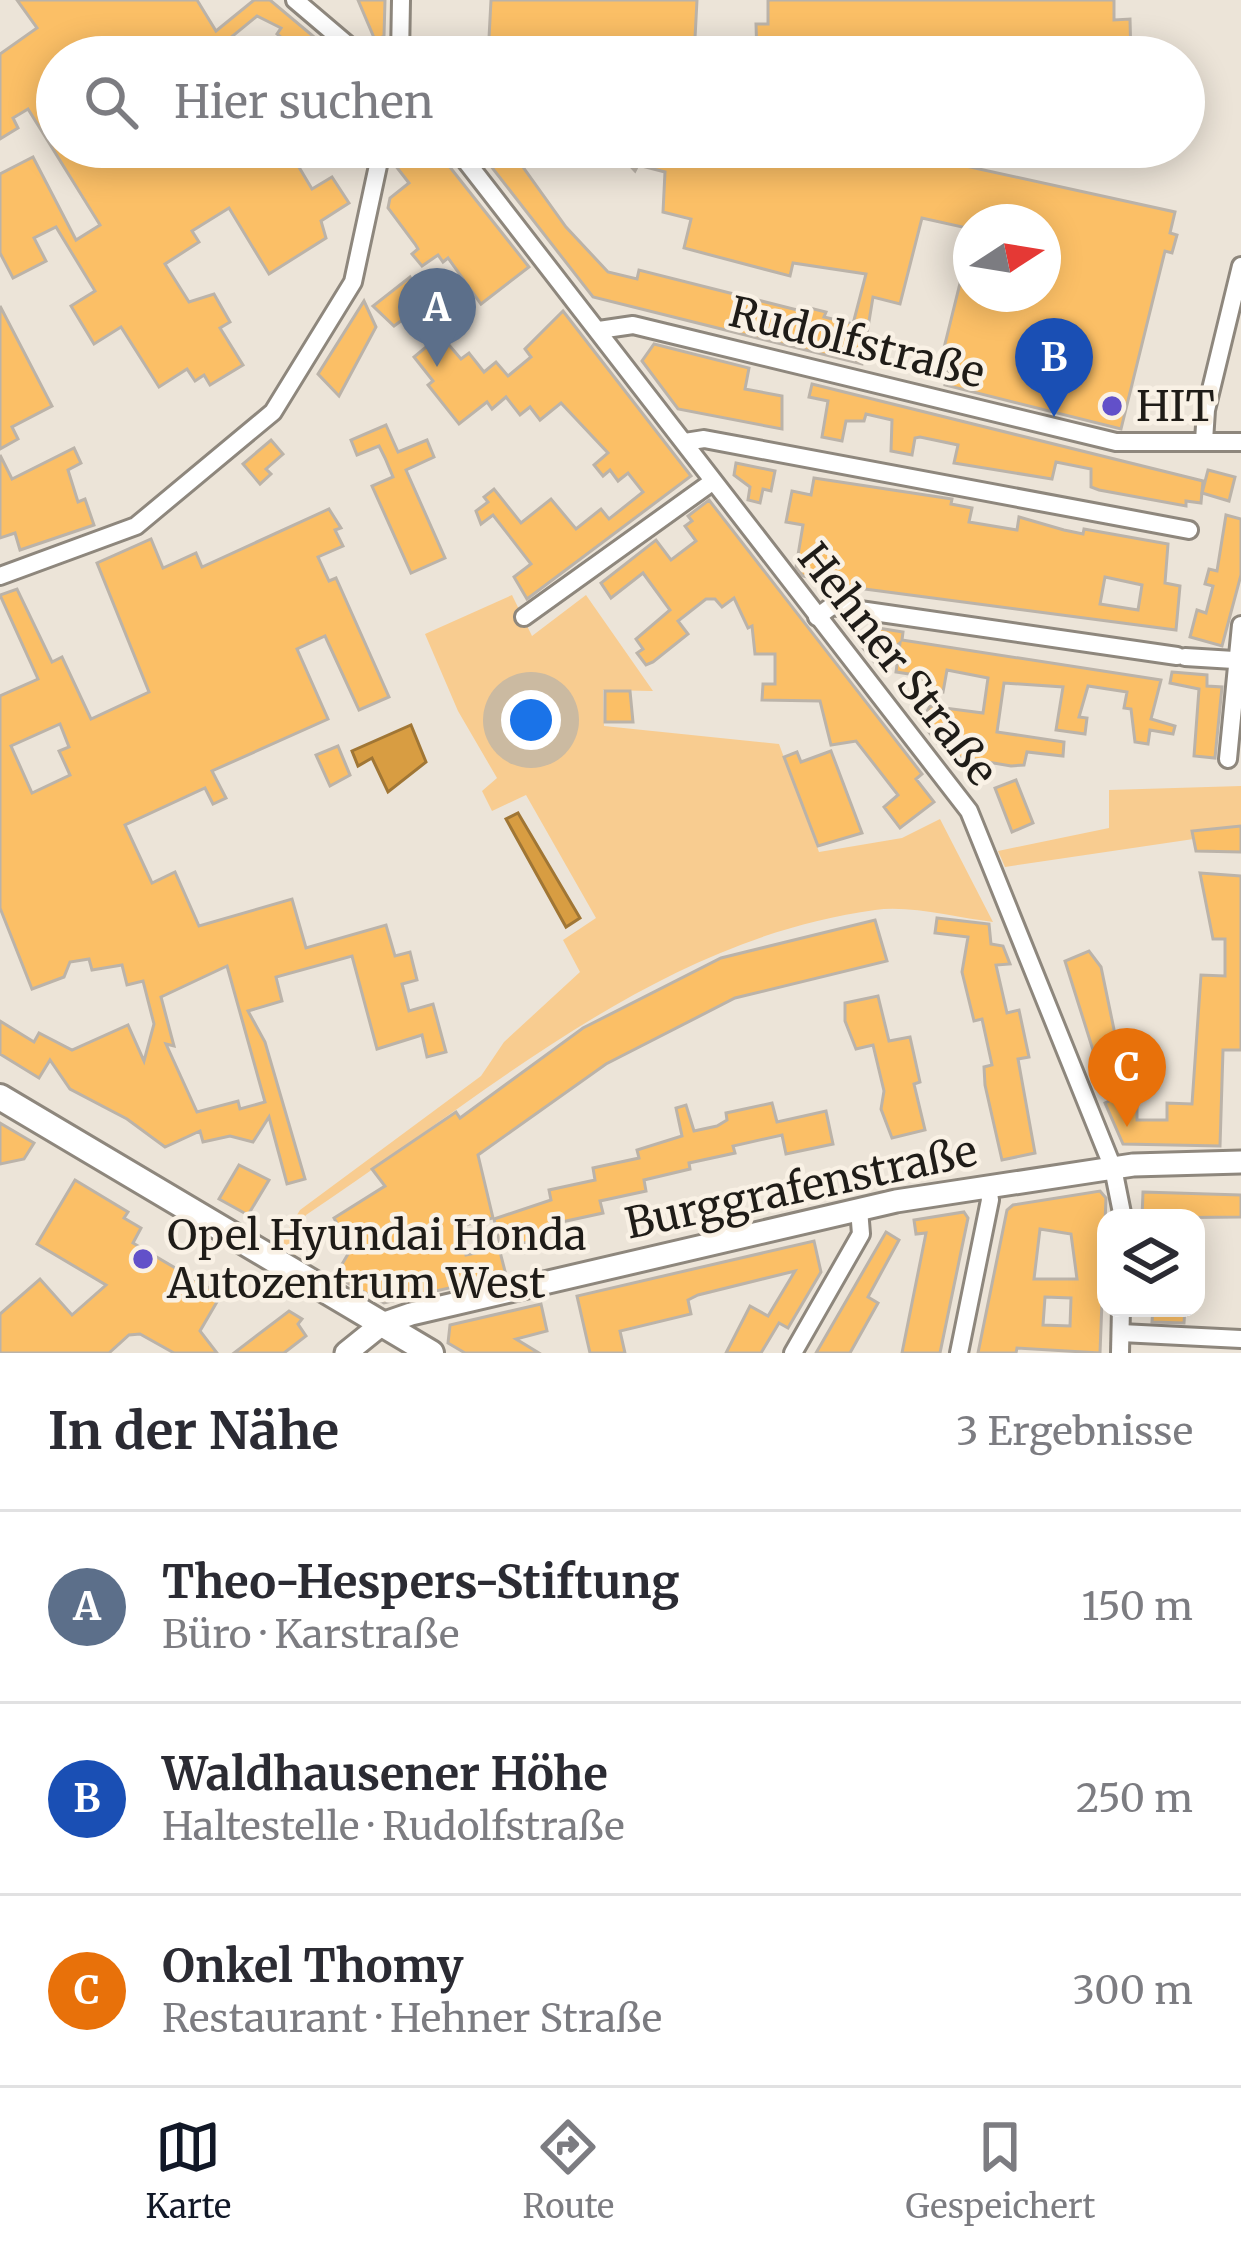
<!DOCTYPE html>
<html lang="de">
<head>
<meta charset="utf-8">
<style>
  body { margin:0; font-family:Merriweather,serif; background:#f7f7f7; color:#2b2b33 }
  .controls { position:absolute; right:36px; bottom:36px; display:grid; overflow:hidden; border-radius:24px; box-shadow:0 6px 30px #0003 }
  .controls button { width:108px; height:108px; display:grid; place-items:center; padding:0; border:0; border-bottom:3px solid #e1e1e2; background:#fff; color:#2b2b33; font:60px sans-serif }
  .compass { position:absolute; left:953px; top:204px; width:108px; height:108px; border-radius:50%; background:#fff; box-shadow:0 6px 30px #0003; rotate:78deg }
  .you { position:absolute; left:531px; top:720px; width:42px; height:42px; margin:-30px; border:9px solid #fff; border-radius:50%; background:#1a73e8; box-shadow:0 0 0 18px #1a73e833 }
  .badge { display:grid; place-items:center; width:78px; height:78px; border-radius:50%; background:#111827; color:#fff; font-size:39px; font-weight:700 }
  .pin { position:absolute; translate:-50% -99px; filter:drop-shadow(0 3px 6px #0008) }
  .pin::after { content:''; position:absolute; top:63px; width:42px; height:36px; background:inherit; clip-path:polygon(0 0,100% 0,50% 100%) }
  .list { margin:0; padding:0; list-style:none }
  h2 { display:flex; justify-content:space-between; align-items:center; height:156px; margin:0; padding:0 48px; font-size:51px }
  h2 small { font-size:39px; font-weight:400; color:#7c7c81 }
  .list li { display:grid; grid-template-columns:78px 1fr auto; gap:36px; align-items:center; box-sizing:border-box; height:192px; padding:0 48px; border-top:3px solid #e1e1e2 }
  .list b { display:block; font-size:45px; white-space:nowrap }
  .list p { margin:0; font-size:39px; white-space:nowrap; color:#7c7c81 }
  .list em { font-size:39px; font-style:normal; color:#7c7c81 }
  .icon { flex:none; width:66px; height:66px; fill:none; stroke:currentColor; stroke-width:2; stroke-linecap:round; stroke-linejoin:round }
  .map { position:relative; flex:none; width:1241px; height:1353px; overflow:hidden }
  .search { position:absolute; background:#fff; box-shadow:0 6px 30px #0003; left:36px; right:36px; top:36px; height:132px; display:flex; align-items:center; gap:30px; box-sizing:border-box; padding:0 42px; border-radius:66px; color:#7c7c81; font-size:45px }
  .sheet { height:732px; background:#fff }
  nav { display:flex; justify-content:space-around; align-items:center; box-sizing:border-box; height:168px; border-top:3px solid #e1e1e2; background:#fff; font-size:33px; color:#7c7c81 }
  nav a { display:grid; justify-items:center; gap:6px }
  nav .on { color:#111827 }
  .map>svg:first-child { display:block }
  .green { fill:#f8cc90 }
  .water { fill:#d89d42; stroke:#a07635; stroke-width:3 }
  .building { fill:#fbbf66; stroke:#bbb3a9; stroke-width:3; fill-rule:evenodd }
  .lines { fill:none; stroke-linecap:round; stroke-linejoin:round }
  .minor-casing { stroke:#8e877d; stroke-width:22 }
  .tertiary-casing { stroke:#8e877d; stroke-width:27 }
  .secondary-casing { stroke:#8e877d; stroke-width:30 }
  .minor { stroke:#fff; stroke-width:16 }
  .tertiary { stroke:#fff; stroke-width:21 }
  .secondary { stroke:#fff; stroke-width:24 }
  .poi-dot { fill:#6250c9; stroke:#f9f1e5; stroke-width:4.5 }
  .labels { text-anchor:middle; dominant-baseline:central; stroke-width:9; stroke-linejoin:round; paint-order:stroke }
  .street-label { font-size:42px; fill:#1f1c18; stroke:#f9f1e5 }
  .poi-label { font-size:42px; fill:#1f1c18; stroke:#f9f1e5; text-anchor:start }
</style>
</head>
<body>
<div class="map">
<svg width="1241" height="1353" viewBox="0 0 1241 1353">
  <rect width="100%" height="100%" fill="#ece4d8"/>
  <g class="green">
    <path d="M512 595 532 636 586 595 653 691 603 690 604 726 779 744 819 852 902 838 940 819 993 922C957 918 911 905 875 910 655 940 484 1097 306 1215L292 1240 298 1267 273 1254 300 1210 481 1076 504 1042 580 972 563 940 596 918 526 795 492 811 482 791 497 778 458 711 425 634Z"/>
    <path d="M1241 786V832L1005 867 998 851 1109 828V790Z"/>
  </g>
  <g class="water">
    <path d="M411 725 426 762 388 792 372 758 358 766 352 751Z"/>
    <path d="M518 813 580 918 566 927 506 819Z"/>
  </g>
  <g class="building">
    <path d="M17 0H197L216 31 254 0H270L338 57H305L277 34 281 28 257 16 224 43 232 57H57V147H287L312 189 332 177 349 203 321 221 326 238 269 274 229 208 192 231 199 242 165 264 189 302 214 294 230 322 220 328 243 365 210 385 204 375 195 381 187 369 159 387 121 327 94 344 71 306 95 291 56 227 34 238 46 261 13 278 0 253V174L33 157 76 240 100 225 28 109 13 118 18 128 0 139V54L37 28Z"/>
    <path d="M358 0H385L384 36 375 40Z"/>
    <path d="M491 0H697L694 57H488Z"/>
    <path d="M768 0H1114V20L1130 19 1131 57H757L756 24H768Z"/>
    <path d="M419 147H434L529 267 481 304 448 258 443 262 438 255 422 266 412 254 418 249 415 244 388 208 390 198 409 183 395 165Z"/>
    <path d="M476 147H535L518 160 566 227 608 272 637 279 639 270 809 313 810 308 826 312 824 317 853 324 866 274 793 263 790 276 684 248 691 219 663 212 665 172 638 165 635 171 622 157 625 147H879L1175 212 1170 233 1177 235 1172 253 1165 251 1121 429 945 385 952 355 943 352 966 259 971 260V294H1043V222H971V229L922 218 900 304 873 297 862 364 593 297Z"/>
    <path d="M410 277 424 304 394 326 373 306Z"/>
    <path d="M364 301 376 327 339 396 318 374Z"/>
    <path d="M0 306 52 406 12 427 18 439 0 449Z"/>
    <path d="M563 311 691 476 527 599 514 577 531 564 493 515 481 524 476 511 488 502 484 497 494 489 521 523 551 499 576 529 601 509 609 519 643 492 628 473 618 481 610 470 603 476 594 465 608 453 561 403 540 420 530 407 520 415 506 397 492 409 487 402 459 424 428 385 433 381 414 357 431 343 427 338 436 330 461 359 469 353 484 372 496 362 508 376 531 357 525 349Z"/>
    <path d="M654 344 749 368 745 389 782 396V429L678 409 642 361Z"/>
    <path d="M812 384 1203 481 1201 503 1186 501V506L1099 490 1091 487V469L1056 462 1052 479 954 463 958 445 920 437 915 438 912 455 891 451 892 420 866 414 864 421H846L842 441 822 437 828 401 809 397Z"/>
    <path d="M386 425 398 452 427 440 434 457 406 470 445 558 411 573 372 486 393 477 385 458 379 446 357 455 351 440Z"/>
    <path d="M271 440 283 454 266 469 271 474 260 484 243 464Z"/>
    <path d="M74 448 81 463 68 470 78 502 85 499 94 525 20 550 15 533 0 538V455L12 479Z"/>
    <path d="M736 463 775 471 771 491 763 489 760 503 748 500 750 487 734 475Z"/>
    <path d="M1208 470 1235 477 1229 501 1202 493Z"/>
    <path d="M814 478 952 499 951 504 972 508 969 522 1017 530 1019 517 1064 530 1083 534 1084 529 1168 544 1165 583 1180 586 1176 630 842 586 803 576 796 567 803 525 786 522 792 491 811 495ZM1105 577 1142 585 1138 610 1100 604Z"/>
    <path d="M709 500 922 774 916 779 934 802 900 828 884 807 898 795 856 741 831 745 820 701 762 700 763 684H775V654H755L752 626 748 628 734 598 722 607 715 599H706L678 621 688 634 653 662 646 665 637 653 643 649 636 639 670 610 643 573 611 598 601 583 656 540 671 560 696 541 685 526 692 521 688 516Z"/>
    <path d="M329 509 341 528 335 530 343 546 318 557 329 581 336 578 389 697 359 710 325 636 297 649 328 719 212 771 226 798 213 804 205 788 125 825 152 883 175 872 199 926 292 899 306 948 386 925 395 956 410 952 417 980 402 984 409 1011 433 1004 446 1052 427 1057 422 1035 377 1049 352 956 276 977 282 1001 248 1011 265 1042 305 1179 287 1184 269 1117 253 1142 230 1136 203 1142 200 1131 165 1147 127 1119 70 1089 50 1060 39 1078 0 1054V1021L34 1042 39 1033 72 1050 128 1025 144 1061 154 1024 143 981 127 985 122 965 92 970 89 959 70 962 64 977 32 989 0 908V696L38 679 0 595 17 589 52 662 62 657 91 719 149 692 97 563 151 539 163 568 196 553 202 567ZM60 724 69 747 59 751 70 775 32 793 11 746ZM227 966 265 1102 240 1109 238 1101 197 1112 166 1044 174 1046 161 997Z"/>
    <path d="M1226 515 1241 519V575L1222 646 1190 637 1197 610 1206 613 1213 586 1205 584 1209 569 1217 571Z"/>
    <path d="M878 628 903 632 902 640 1161 680 1151 719 1175 726 1173 734 1150 730 1148 744 1135 742 1131 709 1124 708 1127 692 1088 686 1079 717 1087 718 1085 734 1056 730 1063 687 1004 683 997 732 1064 742 1063 756 1027 752 1024 765 1011 766 947 755 921 722 930 706 983 713 988 678 947 670 943 692 920 688 922 676 896 672 900 643 875 663 859 643Z"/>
    <path d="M1172 672 1207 675V686L1222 687 1215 758 1194 756 1199 689 1170 683Z"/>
    <path d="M605 691H630L633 722H605Z"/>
    <path d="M338 746 350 775 330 786 316 755Z"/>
    <path d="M831 751 862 833 818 846 784 757 797 752 801 762Z"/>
    <path d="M1016 780 1033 823 1012 832 995 788Z"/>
    <path d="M1241 826V852L1196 851 1192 831Z"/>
    <path d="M1200 873 1241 876V1050H1223L1220 1146 1123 1144 1105 1103 1109 1101 1065 961 1089 951 1101 967 1116 1039 1137 1093V1120H1167V1103L1192 1104 1201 975 1225 976V939H1213Z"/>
    <path d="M937 918 989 924 991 944 1003 946 1010 964 996 965 1007 1013 1019 1010 1029 1057 1018 1059 1035 1153 1002 1160 985 1085 984 1067 992 1065 982 1019 974 1021 962 972 968 937 935 933Z"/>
    <path d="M875 920 887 961 735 998 606 1064 478 1155 493 1218 458 1227 466 1255 499 1248 506 1275 384 1303 335 1276 351 1249 334 1218 385 1186 372 1169 456 1112 460 1118 583 1028 721 958Z"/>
    <path d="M878 996 889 1041 910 1037 920 1082 914 1084 925 1130 892 1138 881 1109 884 1091 873 1045 856 1049 845 1021V1003Z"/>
    <path d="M772 1103 777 1122 826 1111 833 1144 786 1154 782 1135 733 1146 735 1153 689 1163 690 1169 644 1180 646 1191 600 1201 603 1213 557 1223 558 1229 541 1233 542 1239 501 1248 494 1219 551 1200 549 1190 595 1180 593 1168 639 1158 637 1150 682 1136 676 1108 686 1105 694 1131 717 1126 727 1120 726 1113Z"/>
    <path d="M0 1123 34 1143 24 1159 0 1164Z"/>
    <path d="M239 1165 269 1180 248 1215 219 1199Z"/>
    <path d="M75 1180 128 1212 124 1218 141 1228 133 1243 221 1295 200 1331 217 1353H174L140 1334 129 1335 109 1353H0V1314L40 1279 72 1315 106 1285 37 1244Z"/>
    <path d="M1100 1191 1106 1198 1100 1353 1017 1348 1016 1353H978L1007 1210 1013 1205ZM1040 1229 1071 1234 1077 1279H1034ZM1045 1297 1071 1298 1070 1326 1043 1325Z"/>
    <path d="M1143 1192 1241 1195V1217L1142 1218Z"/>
    <path d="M964 1212 968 1218 940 1353H902L926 1233 916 1234 914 1220Z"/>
    <path d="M886 1232 899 1240 868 1297 878 1303 850 1353H816Z"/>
    <path d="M814 1241 821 1272 788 1328 779 1323 761 1353H726L750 1306 768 1316 795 1271 698 1295 688 1300 691 1314 620 1331 625 1353H590L577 1296Z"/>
    <path d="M541 1304 547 1331 516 1339 539 1353H465L448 1343 450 1325Z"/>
    <path d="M1153 1308H1185L1184 1323 1152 1322Z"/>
    <path d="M289 1311 302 1319 298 1324 306 1336 284 1353H234Z"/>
  </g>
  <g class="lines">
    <g class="minor-casing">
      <g id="minor">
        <path d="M295 0 362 57"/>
        <path d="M400 57 401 0"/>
        <path d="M455 147 969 811 1113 1168 1123 1218"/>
        <path d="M599 330 633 325 1116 442H1241"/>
        <path d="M1204 441 1206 410 1241 266"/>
        <path d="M685 442 704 439 1189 530"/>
        <path d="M0 576 136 526 273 412 353 282 382 147"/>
        <path d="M524 617 712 482"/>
        <path d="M817 617 832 606 1177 656"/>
        <path d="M1185 657 1234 660"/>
        <path d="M1228 759 1241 625"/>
        <path d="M1121 1333 1241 1339"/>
        <path d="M793 1353 861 1234 859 1209"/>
        <path d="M959 1353 990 1200 988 1187"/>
        <path d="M1120 1353 1121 1308"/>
      </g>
    </g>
    <g class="tertiary-casing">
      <path id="tertiary" d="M346 1353 382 1324 411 1314 896 1201 1133 1165 1241 1162"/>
    </g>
    <g class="secondary-casing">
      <path id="secondary" d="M0 1097 431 1353"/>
    </g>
    <use href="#minor" class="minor"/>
    <use href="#tertiary" class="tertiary"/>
    <use href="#secondary" class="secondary"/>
  </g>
  <g class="poi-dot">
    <circle cx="1112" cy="406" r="12"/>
    <circle cx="143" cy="1259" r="12"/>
  </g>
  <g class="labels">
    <g class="street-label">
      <text transform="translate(857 342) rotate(14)">Rudolfstraße</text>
      <text transform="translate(898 664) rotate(52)">Hehner Straße</text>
      <text transform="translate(801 1187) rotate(-12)">Burggrafenstraße</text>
    </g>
    <g class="poi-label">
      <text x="1136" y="406">HIT</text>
      <text x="167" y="1235">Opel Hyundai Honda<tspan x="167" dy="48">Autozentrum West</tspan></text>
    </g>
  </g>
</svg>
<div class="controls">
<button><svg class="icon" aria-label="layers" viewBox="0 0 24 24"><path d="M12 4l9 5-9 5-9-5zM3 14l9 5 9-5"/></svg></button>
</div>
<svg class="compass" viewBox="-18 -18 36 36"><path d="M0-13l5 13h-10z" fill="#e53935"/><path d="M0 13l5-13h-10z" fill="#7c7c81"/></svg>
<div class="you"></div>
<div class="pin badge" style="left:437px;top:367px;background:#5c6f8a">A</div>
<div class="pin badge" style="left:1054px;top:417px;background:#1a4fb4">B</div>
<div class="pin badge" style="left:1127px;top:1127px;background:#e8710a">C</div>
<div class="search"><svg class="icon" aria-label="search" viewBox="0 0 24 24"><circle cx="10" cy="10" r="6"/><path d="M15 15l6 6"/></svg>Hier suchen</div>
</div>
<section class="sheet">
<h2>In der Nähe<small>3 Ergebnisse</small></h2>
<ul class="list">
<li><span class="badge" style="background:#5c6f8a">A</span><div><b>Theo-Hespers-Stiftung</b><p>Büro · Karstraße</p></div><em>150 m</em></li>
<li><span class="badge" style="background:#1a4fb4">B</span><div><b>Waldhausener Höhe</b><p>Haltestelle · Rudolfstraße</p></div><em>250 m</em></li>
<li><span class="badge" style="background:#e8710a">C</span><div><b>Onkel Thomy</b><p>Restaurant · Hehner Straße</p></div><em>300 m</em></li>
</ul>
</section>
<nav>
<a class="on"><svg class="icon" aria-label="map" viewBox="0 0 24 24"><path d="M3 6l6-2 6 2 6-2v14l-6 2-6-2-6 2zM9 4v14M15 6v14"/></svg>Karte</a>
<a><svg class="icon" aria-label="directions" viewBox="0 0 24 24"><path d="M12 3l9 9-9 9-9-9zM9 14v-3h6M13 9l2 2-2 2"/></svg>Route</a>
<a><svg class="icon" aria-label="saved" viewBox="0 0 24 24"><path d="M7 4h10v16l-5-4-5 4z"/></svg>Gespeichert</a>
</nav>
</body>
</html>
